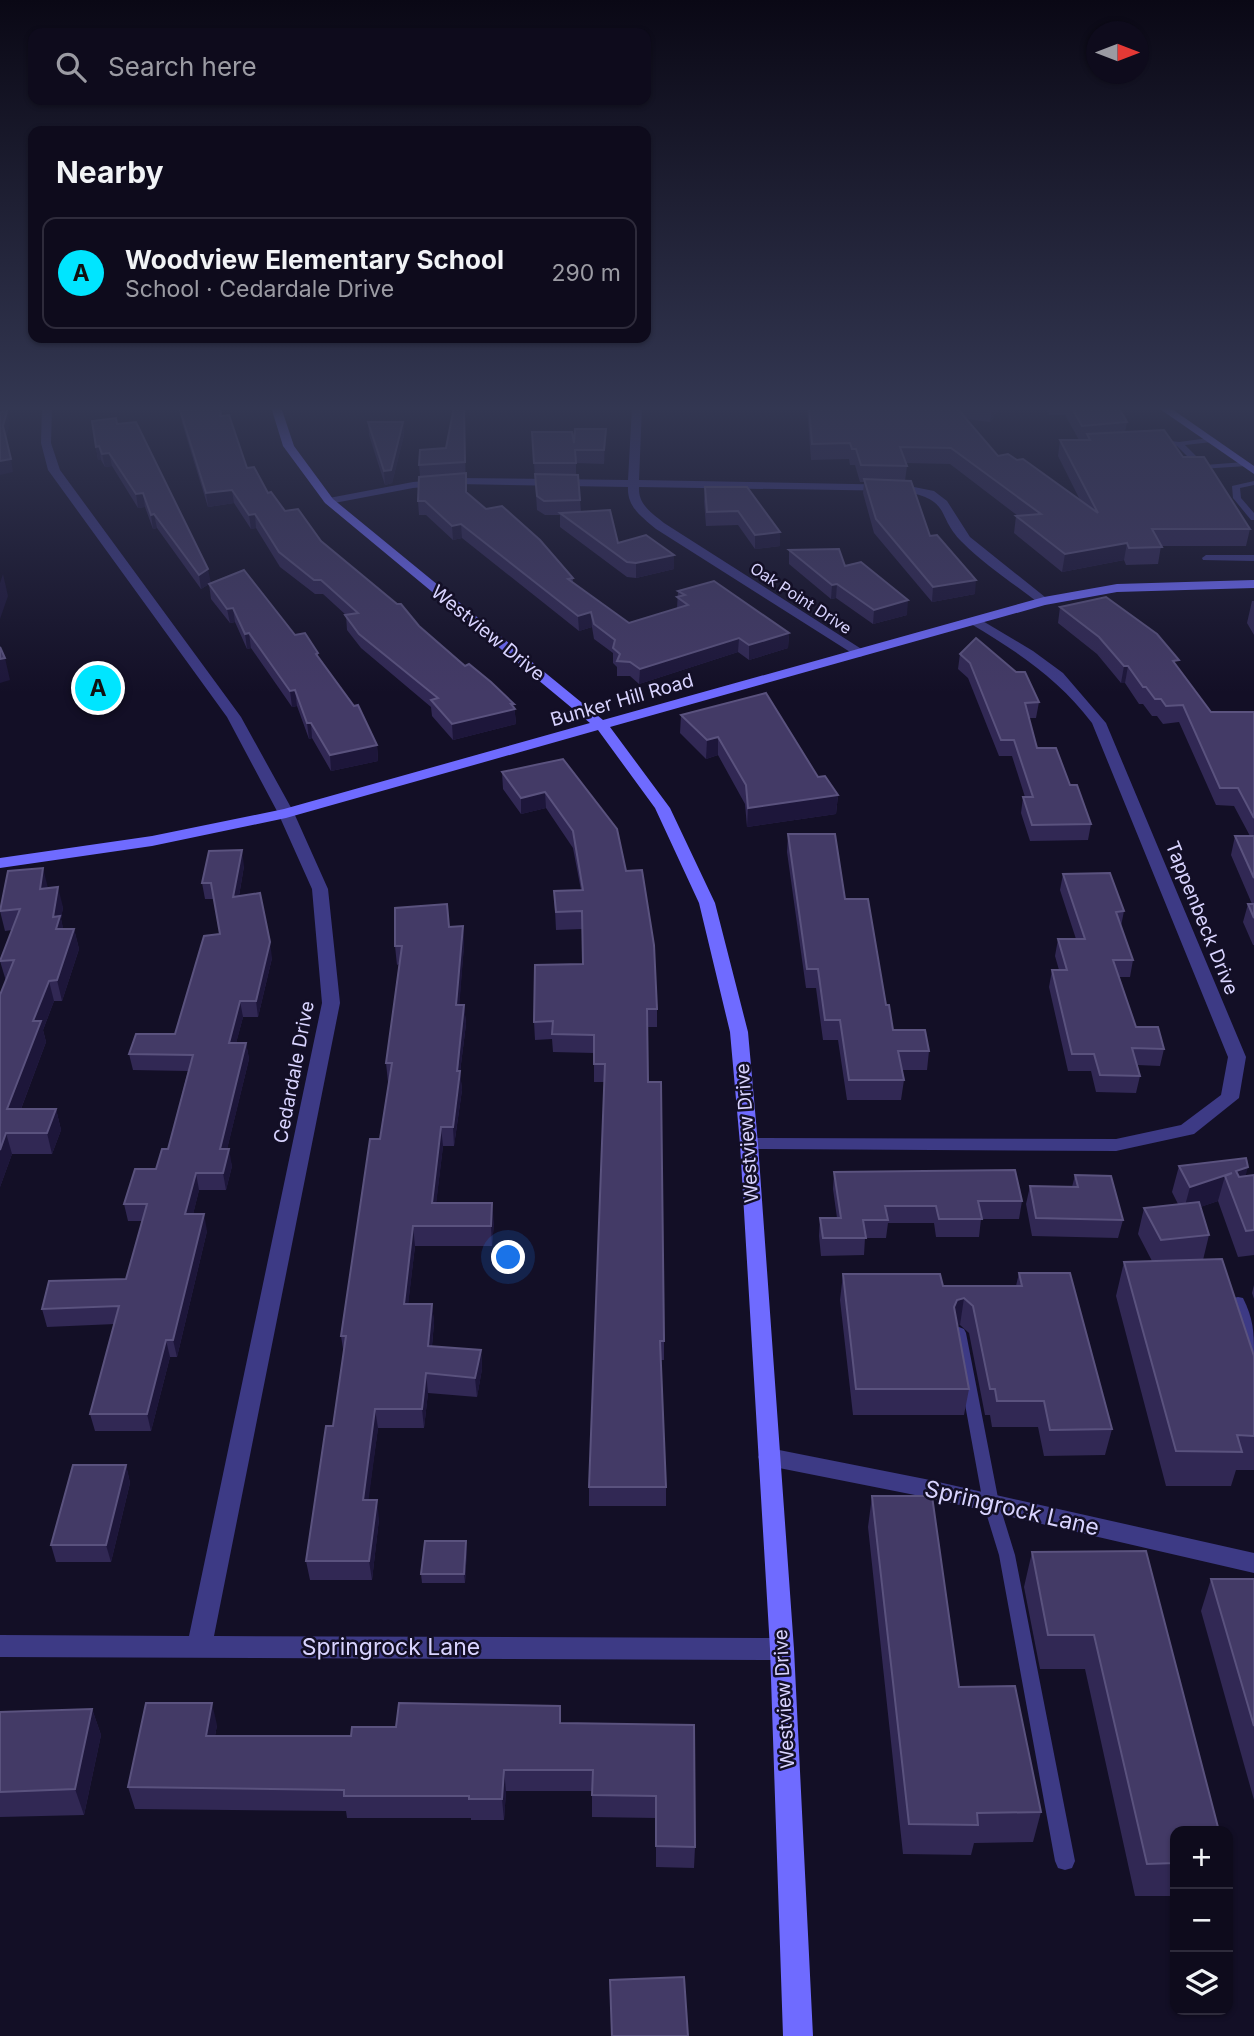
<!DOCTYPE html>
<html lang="en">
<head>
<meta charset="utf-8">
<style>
  body { margin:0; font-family:Inter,sans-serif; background:#1c1929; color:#f1f3f6 }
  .controls { position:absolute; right:21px; bottom:21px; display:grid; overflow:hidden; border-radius:14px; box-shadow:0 2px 5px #0004 }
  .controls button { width:63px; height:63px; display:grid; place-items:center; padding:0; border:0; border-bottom:2px solid #2e2b3b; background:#0e0b1c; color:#f1f3f6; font:35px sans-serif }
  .compass { position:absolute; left:1086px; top:21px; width:63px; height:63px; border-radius:50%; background:#0e0b1c; box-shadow:0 2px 5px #0004; rotate:90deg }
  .you { position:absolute; left:509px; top:1258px; width:24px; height:24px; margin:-18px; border:5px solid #fff; border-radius:50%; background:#1a73e8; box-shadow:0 0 0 10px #1a73e833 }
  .badge { display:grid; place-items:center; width:46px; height:46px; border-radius:50%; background:#00e5ff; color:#111; font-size:23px; font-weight:700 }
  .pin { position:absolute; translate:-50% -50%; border:4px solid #fff; box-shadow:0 2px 7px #0006 }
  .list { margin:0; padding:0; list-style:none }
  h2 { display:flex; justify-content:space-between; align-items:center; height:91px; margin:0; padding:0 28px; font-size:30px }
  h2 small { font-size:23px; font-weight:400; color:#9b9ba3 }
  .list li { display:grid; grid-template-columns:46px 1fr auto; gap:21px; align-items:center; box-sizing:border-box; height:112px; margin:0 14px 14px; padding:0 14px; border:2px solid #2e2b3b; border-radius:14px }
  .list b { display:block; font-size:26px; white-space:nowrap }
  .list p { margin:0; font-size:23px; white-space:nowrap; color:#9b9ba3 }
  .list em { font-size:23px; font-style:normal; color:#9b9ba3 }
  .icon { flex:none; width:38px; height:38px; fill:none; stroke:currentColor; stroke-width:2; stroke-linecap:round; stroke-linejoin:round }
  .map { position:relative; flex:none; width:1254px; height:2036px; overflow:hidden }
  .search { position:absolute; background:#0e0b1c; box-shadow:0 2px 5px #0004; left:28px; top:28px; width:623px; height:77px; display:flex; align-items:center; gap:18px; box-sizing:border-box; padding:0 24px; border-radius:14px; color:#9b9ba3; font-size:26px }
  .panel { position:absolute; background:#0e0b1c; box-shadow:0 2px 5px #0004; left:28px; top:126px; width:623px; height:217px; border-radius:14px }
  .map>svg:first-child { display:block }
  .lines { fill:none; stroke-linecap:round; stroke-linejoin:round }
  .lane { fill:#3d3a85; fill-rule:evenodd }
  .street { fill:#3d3a85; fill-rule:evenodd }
  .secondary { fill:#6f6bff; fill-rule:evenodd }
  .wall { fill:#312854 }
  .shaded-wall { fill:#1d163a }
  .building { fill:#433a66; stroke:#5a527e; stroke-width:2 }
  .labels { text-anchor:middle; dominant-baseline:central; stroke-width:5; stroke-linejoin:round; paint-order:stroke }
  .far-street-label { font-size:16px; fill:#d9d4ff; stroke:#130f26 }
  .street-label { font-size:19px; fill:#d9d4ff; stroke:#130f26 }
  .near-street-label { font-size:23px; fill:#d9d4ff; stroke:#130f26 }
</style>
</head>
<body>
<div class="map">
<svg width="1254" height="2036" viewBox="0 0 1254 2036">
  <rect width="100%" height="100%" fill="#130f26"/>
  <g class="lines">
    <g class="lane">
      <path d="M1209 438H1212V442L1185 445 1205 465 1244 462H1247V466L1200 469 1177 446 1152 441 1156 439 1179 442Z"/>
      <path d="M1254 481V485L1240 488 1241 498 1254 513V520H1251L1233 498 1232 486Z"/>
      <path d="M1206 555H1254V561L1203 560 1202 558Z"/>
      <path d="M1238 1297 1243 1298C1253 1318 1254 1331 1254 1353L1249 1351 1247 1347 1231 1302 1233 1298Z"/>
      <path d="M959 1327 964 1329 966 1333 999 1503 1015 1555 1075 1861 1072 1868 1065 1870 1058 1868 1055 1861 999 1555 983 1503 952 1333 954 1329Z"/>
    </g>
    <g class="street">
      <path d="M42 407H52L51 443 60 470 241 717 294 813 328 889 340 1003 214 1636 782 1638 791 1641 794 1649 791 1657 782 1660 0 1657V1635L189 1636 322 1003 312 889 278 813 227 717 48 470 41 443Z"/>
      <path d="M632 407H642L639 480 904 485 934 491 947 501 970 537 1050 601 1044 605 1040 604C1014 584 985 565 962 542 935 515 953 501 904 491L639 487C638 505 652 513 664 523L863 650V656L858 657 656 529C642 517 627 507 628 487L458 484 413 488 329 504 323 501 329 498 413 482 458 478 628 480Z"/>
      <path d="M976 617 1033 651 1063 673 1106 723 1246 1057 1239 1098 1194 1134 1116 1151 742 1149 740 1144 742 1139 749 1138 1116 1139 1181 1125 1221 1095 1228 1057 1092 723C1059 679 1018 652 971 624V618Z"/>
      <path d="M769 1448 925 1479 1254 1553V1573L925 1497 769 1466 761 1463 758 1457 761 1451Z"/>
    </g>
    <g class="secondary">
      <path d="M271 407H281L294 446 333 499 603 720 1044 597 1117 584 1254 580V588L1117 592 1045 605 610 727 670 808 715 903 748 1032 758 1144 794 1649 813 2036H783L770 1649 740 1144 730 1032 699 903 655 808 598 730 286 818 152 846 0 868V858L152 836 284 809 590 723 325 503 283 446Z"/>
      <path d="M1157 407H1169L1254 466V474Z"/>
    </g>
  </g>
  <g class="wall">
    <path d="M464 407 466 492 486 509 573 578V583L629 623 677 608 678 591 789 633 788 648 749 660 738 652 639 684 630 676H617V667L613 663V653L594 639 592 627 579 631 462 538 453 540 426 515H419L418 501 420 476 419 465 446 448Z"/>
    <path d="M807 407H1013H1000L990 422 966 419 998 456 1080 500 1058 456 1060 440H1079L1065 415H1050L1045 407H1118L1127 422 1125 432 1183 457 1250 529 1246 546H1161L1158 564 1126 565 1124 560 1062 572 1014 533 1016 516H1018L950 464 906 463 907 466 905 481 930 536 975 594 932 602 874 533 863 493 864 482H860L855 465H850L849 459 811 460Z"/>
    <path d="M221 408 222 415 247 468 285 511 465 666 514 704 516 724 453 740 432 716 431 707 361 648 347 630 346 615 323 594H315L280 567 256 528 251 529 234 503 208 507 182 423 180 410Z"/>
    <path d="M92 421 117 424 211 583 295 635 318 653V657L377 745 378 761 331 771 312 738 309 739 297 706 292 707 251 648 247 649 235 622 230 623 211 599 209 584 201 589 157 528 153 529 145 507 138 508 112 466 105 467 101 460H98Z"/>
    <path d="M368 422H403L404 435 392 483 385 485 369 435Z"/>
    <path d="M606 429 604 464 576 463V475L580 500 581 512 618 543 674 569 636 578 627 577 560 527V515H545L537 510 532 432 574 443Z"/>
    <path d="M705 487 780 532V546L755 549 738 525 706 526 704 501Z"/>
    <path d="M789 550 907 615 873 624 836 598 831 599 789 564Z"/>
    <path d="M1252 601H1254V635L1247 623Z"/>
    <path d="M1060 607 1178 667 1211 712H1254V711V945H1253L1243 922 1248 904H1252L1231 855 1235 836H1250L1234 806 1216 805 1179 722 1163 724 1157 716H1152L1143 704H1139L1125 683H1121L1097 654 1058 623Z"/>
    <path d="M960 654 1039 702 1036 718H1029L1037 748 1070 785 1091 824 1088 840 1030 841 1021 813 1023 797H1025L1012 756H999L968 678 958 669Z"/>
    <path d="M681 715 818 777 838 795 836 814 747 827 745 804 718 755 706 759 680 733Z"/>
    <path d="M563 759 657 1009V1027H647L648 1082 664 1341V1360H661L666 1487V1506H589V1487L604 1082H594V1053L553 1052 552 1039 535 1040 534 1022 583 964 582 929 556 930 554 891 581 890 573 848 546 808 521 814 503 789 502 772Z"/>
    <path d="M788 834 845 899 893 1030 929 1051 927 1070H902L904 1080 901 1100H847L838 1040H823L816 988H806L787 852Z"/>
    <path d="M244 866 239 896 272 958 258 1017H243L236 1043H246L249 1059 227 1149 232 1166 226 1190H199L193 1214 207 1231 177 1357H170L151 1431H95L90 1414 115 1324 47 1327 42 1309 126 1279 142 1221H128L124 1204 156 1169 168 1149 188 1071 133 1070 129 1054 175 1034 220 934 214 899H205L202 883Z"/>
    <path d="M1063 874 1124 911 1121 926 1133 960 1130 977H1118L1136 1027 1164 1049 1160 1066 1137 1065 1140 1076 1136 1093 1096 1092 1091 1071H1068L1049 987 1052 970H1059L1055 956 1058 939H1076L1060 890Z"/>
    <path d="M48 888 63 907 61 919 63 929H74L79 949 62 1001H54L43 1030 46 1042 21 1109H56L61 1130 52 1154H12L0 1187 6 981 0 961 12 930 5 931 0 911Z"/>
    <path d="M463 926 464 945 459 1005H464L466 1024 460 1072 462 1090 454 1146H443L436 1203 494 1222 492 1246H415L408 1304H432L434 1323 432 1346 481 1350 482 1369 477 1397 428 1393 424 1428H378L368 1500 379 1519 372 1580H310L306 1561 333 1426 344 1355 341 1336 380 1139 389 1082H388L386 1063 399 964 397 965 395 946 449 927Z"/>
    <path d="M1179 1166 1246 1176 1254 1175V1255L1238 1257 1218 1201 1200 1207 1209 1235 1203 1260 1254 1356V1470H1236L1231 1486H1166L1116 1296 1124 1262 1152 1261 1138 1234 1144 1208 1178 1204 1172 1192Z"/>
    <path d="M834 1172 1022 1201 1019 1219H981L979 1237H936L934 1223H888L886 1238H865L864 1255 821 1256 819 1236 820 1218H837L833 1189Z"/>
    <path d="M1075 1175 1123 1220 1118 1238 1032 1236 1026 1204 1030 1186 1072 1187Z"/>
    <path d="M1019 1273 1112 1429 1105 1455 1044 1456 1038 1427H992L990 1415H985L969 1333 960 1325H957L969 1389 964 1415H853L840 1300 843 1274 943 1286H1016Z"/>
    <path d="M1254 1285V1299L1252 1293Z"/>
    <path d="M126 1465 130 1483 111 1562H56L51 1545Z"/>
    <path d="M872 1496 959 1687 1041 1812 1033 1842 974 1843 971 1855 903 1854 868 1527Z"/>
    <path d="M467 1549 465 1583H422L421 1574Z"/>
    <path d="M1146 1551 1175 1831V1896H1135L1085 1669H1040L1024 1587 1032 1552Z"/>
    <path d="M1211 1579H1254V1800L1201 1611Z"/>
    <path d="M92 1709 101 1735 84 1815 0 1817V1712Z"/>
    <path d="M561 1723 694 1725 695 1847 694 1868 656 1867V1818L592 1817V1791H506L504 1820H471V1818H347L346 1811 135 1809 128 1787 217 1725 215 1736H351L396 1727Z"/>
  </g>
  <g class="shaded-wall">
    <path d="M992 407H1000L990 422Z"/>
    <path d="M7 411 10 424 6 439 3 426Z"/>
    <path d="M403 422 404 435 392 483 385 485 384 471Z"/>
    <path d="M606 429V442L604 464V450Z"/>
    <path d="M99 446 101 460H98L96 447Z"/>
    <path d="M109 453 112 466 105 467 102 454Z"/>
    <path d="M11 459 13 472 0 475V461Z"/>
    <path d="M232 490 234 503 208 507 206 493Z"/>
    <path d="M143 493 145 507 138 508 136 494Z"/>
    <path d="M154 514 157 528 153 529 151 515Z"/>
    <path d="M255 514 256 528 251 529 249 515Z"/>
    <path d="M461 524 462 538 453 540 452 526Z"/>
    <path d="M780 532V546L755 549V535Z"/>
    <path d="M1127 543 1124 560 1062 572 1065 554Z"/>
    <path d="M674 555V569L636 578V563Z"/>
    <path d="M208 569 211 583 201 589 199 575Z"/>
    <path d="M3 574 8 596 0 619V583Z"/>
    <path d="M976 580 975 594 932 602 933 587Z"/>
    <path d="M837 584 836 598 831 599 832 585Z"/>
    <path d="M908 600 907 615 873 624 874 610Z"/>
    <path d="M233 608 235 622 230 623 227 609Z"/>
    <path d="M591 612 592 627 579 631 578 616Z"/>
    <path d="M249 633 251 648 247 649 245 634Z"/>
    <path d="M789 633 788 648 749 660V645Z"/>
    <path d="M739 638 738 652 639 684 640 669Z"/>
    <path d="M5 658 10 680 0 683V659Z"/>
    <path d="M1124 666H1128L1125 683H1121Z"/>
    <path d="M295 690 297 706 292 707 290 691Z"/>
    <path d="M514 704 516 724 453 740 452 724Z"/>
    <path d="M307 723H311L312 738 309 739Z"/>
    <path d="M718 737V755L706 759 707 740Z"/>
    <path d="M377 745 378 761 331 771 330 755Z"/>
    <path d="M545 792 546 808 521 814V798Z"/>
    <path d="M838 795 836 814 747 827 748 808Z"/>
    <path d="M242 850 244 866 236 913 233 897Z"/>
    <path d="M43 868 48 888 40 889Z"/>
    <path d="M58 887 63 907 61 919 65 936 61 949 53 917Z"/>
    <path d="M463 926 464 945 458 1024 456 1005Z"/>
    <path d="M74 929 79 949 62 1001 57 980Z"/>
    <path d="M270 942 272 958 258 1017 256 1001Z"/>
    <path d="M49 981 54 1001 43 1030 46 1042 13 1130 7 1109 33 1021Z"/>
    <path d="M240 1001 243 1017 232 1059 229 1043Z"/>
    <path d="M464 1005 466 1024 460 1072 462 1090 454 1146 453 1127Z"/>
    <path d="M246 1043 249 1059 223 1166 220 1149Z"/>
    <path d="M56 1109 61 1130 52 1154 47 1133Z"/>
    <path d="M441 1127 443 1146 434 1222 432 1203Z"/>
    <path d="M6 1133 12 1154 0 1187V1150Z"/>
    <path d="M229 1149 232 1166 226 1190 223 1173Z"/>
    <path d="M1248 1167 1241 1193 1236 1171Z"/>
    <path d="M196 1173 199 1190 189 1231 185 1214Z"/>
    <path d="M1232 1173 1225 1176 1218 1201 1183 1213 1190 1187Z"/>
    <path d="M492 1203 494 1222 492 1246 491 1226Z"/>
    <path d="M204 1214 207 1231 177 1357 173 1340Z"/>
    <path d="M413 1226 415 1246 406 1323 404 1304Z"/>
    <path d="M964 1298 960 1325 953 1327 954 1307 957 1300Z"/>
    <path d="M432 1304 434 1323 430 1365 428 1346Z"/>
    <path d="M166 1340 170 1357 151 1431 147 1414Z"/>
    <path d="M481 1350 482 1369 477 1397 475 1378Z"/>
    <path d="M426 1373 428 1393 424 1428 422 1409Z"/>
    <path d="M375 1409 378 1428 366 1519 363 1500Z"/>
    <path d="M126 1465 130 1483 111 1562 106 1545Z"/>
    <path d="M377 1500 379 1519 372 1580 369 1561Z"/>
    <path d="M466 1541 467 1549 465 1583 464 1574Z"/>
    <path d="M212 1703 217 1725 211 1757 206 1736Z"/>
    <path d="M92 1709 101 1735 84 1815 75 1789Z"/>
    <path d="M504 1770 506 1791 504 1820 502 1799Z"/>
  </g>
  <g class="building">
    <path d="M454 407H464L465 462 419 465 420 450 446 448Z"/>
    <path d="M809 407H956L998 456 1008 454 1017 460 1023 459 1098 513 1060 440H1090L1087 434 1164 430 1183 457H1204L1250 529H1152L1162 547 1129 548 1127 543 1065 554 1016 516 1041 514 951 448 900 447 907 466 861 465 856 449H852L850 443 812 444Z"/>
    <path d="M1071 407H1118L1127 422 1082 426Z"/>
    <path d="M221 408 220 416 229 415 247 468 254 467 268 493 271 492 285 511 298 509 321 541 397 604H401L419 626 465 666 469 664 491 682 514 704H511L515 709 452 724 431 700 438 698 359 634 345 615 358 613 321 580H314L279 552 255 514 249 515 232 490 206 493 180 410Z"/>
    <path d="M7 411 3 426 11 459 0 461V412Z"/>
    <path d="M116 418 117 424 136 422 208 569 199 575 154 514 151 515 143 493 136 494 109 453 102 454 99 446 96 447 92 421Z"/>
    <path d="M368 422H403L391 470 384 471Z"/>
    <path d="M575 429H606L604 450H575L576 463H534L532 432H572L574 443Z"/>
    <path d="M466 473V492L486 509 502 506 540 540 573 578 568 579 629 623 688 605 677 597 685 595 678 591 714 581 789 633 749 645 739 638 640 669 630 662 617 661 620 654 613 648 615 640 594 624 591 612 578 616 461 524 452 526 425 501H418L419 477Z"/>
    <path d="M535 474 578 475 580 500 544 501 537 496Z"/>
    <path d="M864 479 911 481 930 536 937 535 976 580 933 587 876 519Z"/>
    <path d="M705 487H747L780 532 755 535 738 511 707 512Z"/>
    <path d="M610 510 618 543 646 535 674 555 636 563 627 562 560 513Z"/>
    <path d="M839 549 845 566 861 562 908 600 874 610 837 584 832 585 789 550Z"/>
    <path d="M244 570 295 635 305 633 318 653 316 654 354 706 358 705 377 745 330 755 311 723H307L295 690 290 691 249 633 245 634 233 608 227 609 209 584Z"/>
    <path d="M1106 597 1157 634 1179 660 1173 661 1211 712H1254V818L1238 788H1220L1183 705 1166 706 1161 699H1155L1146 687H1143L1128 666H1124L1099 637 1060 607Z"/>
    <path d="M976 638 1016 672H1025L1039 702 1025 703 1037 748H1056L1070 785H1077L1091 824 1032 825 1023 797H1033L1014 740H1001L970 663 960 654Z"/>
    <path d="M0 647 5 658 0 659Z"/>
    <path d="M766 693 818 777 825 776 838 795 748 808 746 785 718 737 707 740 681 715Z"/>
    <path d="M563 759 617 829 626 871 642 870 654 945 657 1009H647L648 1082H661L664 1341H660L666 1487H589L605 1064H594V1035L552 1034 553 1021 534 1022 535 965 583 964 582 911 556 912 554 891 583 890 573 831 545 792 521 798 502 772Z"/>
    <path d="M788 834H835L845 899H868L886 1005H889L893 1030H925L929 1051H898L904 1080H849L840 1020H825L818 969H807Z"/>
    <path d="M1235 836H1254V878Z"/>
    <path d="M242 850 233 897 260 893 270 942 256 1001H240L229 1043H246L220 1149H229L223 1173H196L185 1214H204L173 1340H166L147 1414H90L119 1306 42 1309 49 1281 126 1279 147 1204H124L135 1169H156L162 1149H168L193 1055 129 1054 136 1034H175L204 936 220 934 211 883H202L209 851Z"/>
    <path d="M43 868 40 889 58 887 53 917 60 916 56 929H74L57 980 49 981 33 1021H41L7 1109H56L47 1133H6L0 1150V995L14 960 0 961 20 909 0 911 8 871Z"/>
    <path d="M1110 873 1124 911 1116 912 1133 960H1113L1136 1027H1158L1164 1049 1132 1048 1140 1076 1100 1075 1094 1054H1072L1052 970H1067L1058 939H1085L1063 874Z"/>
    <path d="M447 904 449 927 463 926 456 1005H464L457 1071H460L453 1127H441L432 1203H492L491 1226H413L404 1304H432L428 1346 481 1350 475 1378 426 1373 422 1409H375L363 1500H377L369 1561H306L326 1426H333L346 1336H341L370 1139H380L392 1063H386L402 946H395V908Z"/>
    <path d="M1248 904H1254V918Z"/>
    <path d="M1246 1158 1248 1167 1236 1171 1239 1177 1254 1175V1230L1246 1231 1225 1176 1232 1173 1190 1187 1179 1166Z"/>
    <path d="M1015 1170 1022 1201H978L982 1219H939L936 1206H885L888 1220H863L866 1238H823L820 1218H841L834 1172Z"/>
    <path d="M1075 1175 1111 1176 1123 1220 1036 1218 1030 1186 1078 1187Z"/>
    <path d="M1199 1202 1209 1235 1161 1240 1144 1208Z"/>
    <path d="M1222 1259 1254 1356V1436L1237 1435 1242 1452 1176 1451 1124 1262Z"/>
    <path d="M1019 1273H1070L1112 1429 1050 1430 1044 1401H997L995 1389H990L973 1306 964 1298 957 1300 954 1307 969 1389H856L843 1274H940L943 1286H1022Z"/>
    <path d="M73 1465H126L106 1545H51Z"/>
    <path d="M872 1496H932L959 1687 1015 1686 1041 1812 977 1813 978 1825 909 1824Z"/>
    <path d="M425 1541H466L464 1574H421Z"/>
    <path d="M1146 1551 1219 1831H1175V1863L1147 1864 1094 1635H1048L1032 1552Z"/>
    <path d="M1211 1579H1254V1726Z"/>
    <path d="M146 1703H212L206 1736H351L352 1727H396L399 1703 560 1706V1723L694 1725 695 1847 656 1846V1796L592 1795 593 1770H504L502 1799H469V1796H344V1790L128 1787Z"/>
    <path d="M92 1709 75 1789 0 1792V1712Z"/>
    <path d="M684 1977 688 2036H612L610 1980Z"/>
  </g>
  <linearGradient id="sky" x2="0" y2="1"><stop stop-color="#0a0815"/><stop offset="0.59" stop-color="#333752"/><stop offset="1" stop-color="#333752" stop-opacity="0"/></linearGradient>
  <rect width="1254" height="692" fill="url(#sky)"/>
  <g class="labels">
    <g class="far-street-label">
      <text transform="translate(801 598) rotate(33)">Oak Point Drive</text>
    </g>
    <g class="street-label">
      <text transform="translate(488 633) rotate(39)">Westview Drive</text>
      <text transform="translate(622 700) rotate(-16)">Bunker Hill Road</text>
      <text transform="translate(1202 918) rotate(68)">Tappenbeck Drive</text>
      <text transform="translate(294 1072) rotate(-79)">Cedardale Drive</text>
      <text transform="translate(747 1133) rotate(-94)">Westview Drive</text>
      <text transform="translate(784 1699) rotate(-93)">Westview Drive</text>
    </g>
    <g class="near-street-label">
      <text transform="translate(1012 1508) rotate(13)">Springrock Lane</text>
      <text x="391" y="1647">Springrock Lane</text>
    </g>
  </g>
</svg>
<div class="controls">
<button>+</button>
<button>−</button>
<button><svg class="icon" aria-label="layers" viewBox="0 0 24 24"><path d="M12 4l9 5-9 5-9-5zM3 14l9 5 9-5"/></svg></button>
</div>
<svg class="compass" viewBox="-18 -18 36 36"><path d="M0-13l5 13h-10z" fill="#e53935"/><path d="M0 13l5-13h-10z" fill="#9b9ba3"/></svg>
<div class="you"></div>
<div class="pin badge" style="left:98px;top:688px">A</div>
<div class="search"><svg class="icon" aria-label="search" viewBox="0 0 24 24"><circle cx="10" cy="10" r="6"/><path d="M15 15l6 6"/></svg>Search here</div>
<section class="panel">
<h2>Nearby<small></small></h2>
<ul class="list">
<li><span class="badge">A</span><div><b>Woodview Elementary School</b><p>School · Cedardale Drive</p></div><em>290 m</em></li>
</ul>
</section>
</div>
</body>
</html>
